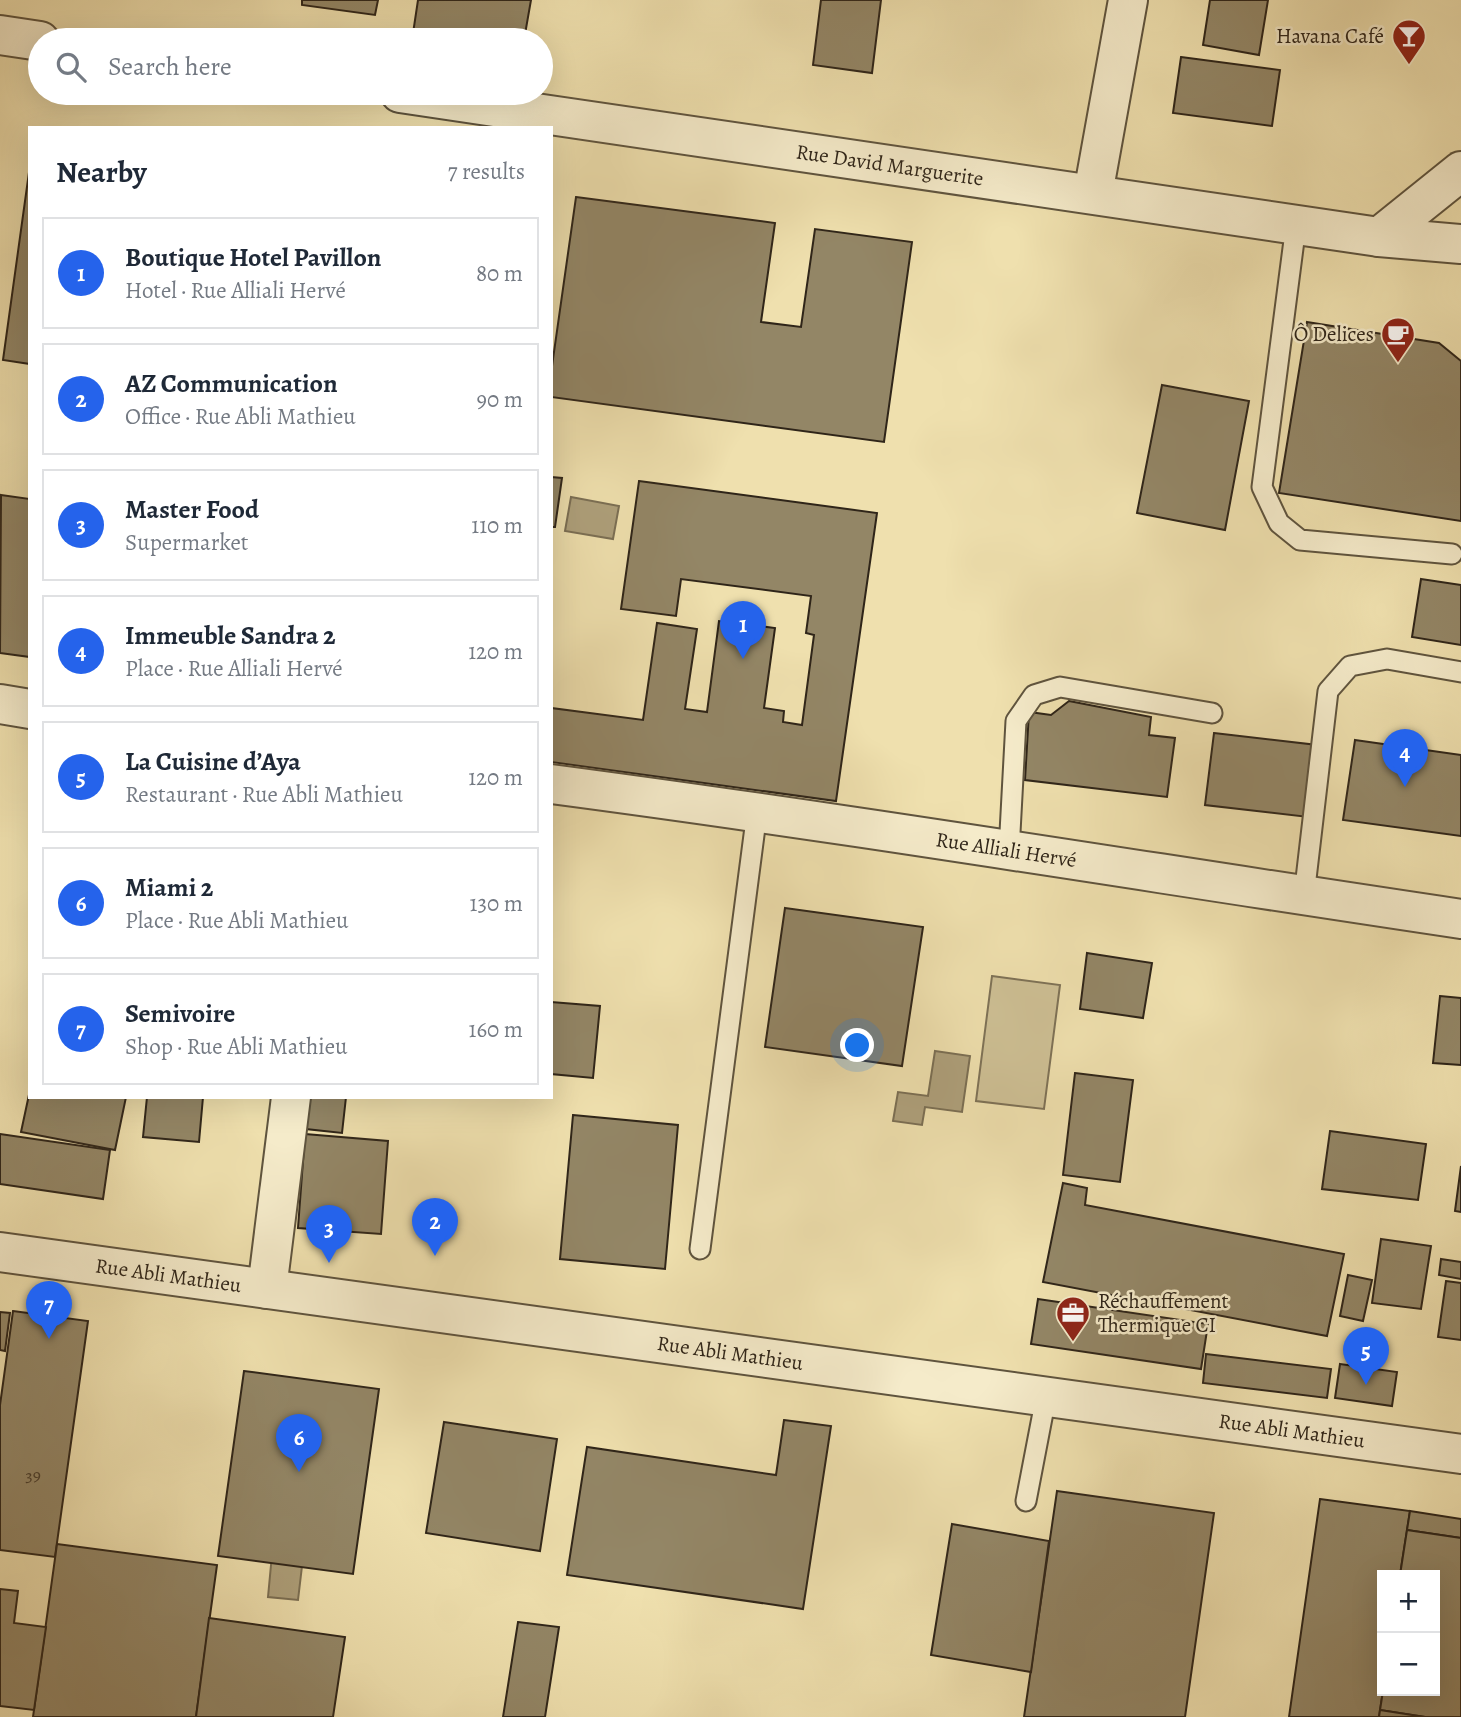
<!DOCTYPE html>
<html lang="en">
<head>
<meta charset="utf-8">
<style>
  body { margin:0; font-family:Alegreya,serif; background:#f6f6f7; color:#1f2937 }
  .controls { position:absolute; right:21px; bottom:21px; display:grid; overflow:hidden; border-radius:0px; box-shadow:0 7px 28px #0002 }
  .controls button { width:63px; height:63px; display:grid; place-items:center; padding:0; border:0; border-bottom:2px solid #e0e1e3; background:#fff; color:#1f2937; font:35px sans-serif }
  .you { position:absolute; left:858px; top:1046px; width:24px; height:24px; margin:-18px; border:5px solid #fff; border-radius:50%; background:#1a73e8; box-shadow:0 0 0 10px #1a73e833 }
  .badge { display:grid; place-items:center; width:46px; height:46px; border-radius:50%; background:#2563eb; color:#fff; font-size:23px; font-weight:700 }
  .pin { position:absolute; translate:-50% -58px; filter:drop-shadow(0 2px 4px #0008) }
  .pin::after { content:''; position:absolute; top:37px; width:24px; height:21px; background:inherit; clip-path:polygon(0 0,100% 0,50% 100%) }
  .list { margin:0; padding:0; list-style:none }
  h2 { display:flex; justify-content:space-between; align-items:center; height:91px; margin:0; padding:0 28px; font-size:30px }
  h2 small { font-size:23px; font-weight:400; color:#747a83 }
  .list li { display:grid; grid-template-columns:46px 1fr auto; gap:21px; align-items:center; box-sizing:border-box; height:112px; margin:0 14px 14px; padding:0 14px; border:2px solid #e0e1e3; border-radius:0px }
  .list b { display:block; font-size:26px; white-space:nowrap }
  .list p { margin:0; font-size:23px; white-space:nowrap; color:#747a83 }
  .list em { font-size:23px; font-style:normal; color:#747a83 }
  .icon { flex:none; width:38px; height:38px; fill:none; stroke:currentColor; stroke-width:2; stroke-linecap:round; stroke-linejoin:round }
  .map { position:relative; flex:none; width:1461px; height:1717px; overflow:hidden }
  .search { position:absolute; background:#fff; box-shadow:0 7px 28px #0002; left:28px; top:28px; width:525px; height:77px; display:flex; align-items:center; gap:18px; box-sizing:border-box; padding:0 24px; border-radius:38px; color:#747a83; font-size:26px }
  .panel { position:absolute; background:#fff; box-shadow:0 7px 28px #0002; left:28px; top:126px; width:525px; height:973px; border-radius:0px }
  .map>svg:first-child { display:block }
  .green { fill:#cec095; stroke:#7e7257; stroke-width:2 }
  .water { fill:#aea07b; stroke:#7b6f54; stroke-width:2 }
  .building { fill:#938666; stroke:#2f2519; stroke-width:2 }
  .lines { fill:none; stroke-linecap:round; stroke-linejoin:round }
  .lane-casing { stroke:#5f543e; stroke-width:23 }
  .street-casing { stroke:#5f543e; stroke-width:42 }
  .lane { stroke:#f5ebca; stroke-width:19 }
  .street { stroke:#f5ebca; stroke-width:38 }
  .labels { text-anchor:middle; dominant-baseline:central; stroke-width:5; stroke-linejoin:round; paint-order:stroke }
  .number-label { font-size:18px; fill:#483d2c }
  .poi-label { font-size:21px; fill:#2f2519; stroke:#f5ebca; text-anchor:end }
  .street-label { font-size:21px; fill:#2f2519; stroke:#f5ebca }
</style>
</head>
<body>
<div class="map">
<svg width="1461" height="1717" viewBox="0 0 1461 1717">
  <rect width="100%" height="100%" fill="#efe0ae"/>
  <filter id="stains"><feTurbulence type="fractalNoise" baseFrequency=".00286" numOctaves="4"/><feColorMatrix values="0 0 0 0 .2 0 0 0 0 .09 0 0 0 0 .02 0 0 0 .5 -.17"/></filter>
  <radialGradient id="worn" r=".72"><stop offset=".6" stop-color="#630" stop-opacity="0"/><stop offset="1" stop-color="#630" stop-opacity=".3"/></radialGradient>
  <path class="green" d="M992 976 1060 985 1044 1109 976 1101Z"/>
  <g class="water">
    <path d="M571 497 619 506 613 539 565 531Z"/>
    <path d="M935 1051 970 1056 962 1112 925 1107 922 1125 893 1121 898 1092 928 1096Z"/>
    <path d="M273 1544 304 1549 298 1600 268 1597Z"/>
  </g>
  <g class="building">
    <path d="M302 0H378L375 15 302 5Z"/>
    <path d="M418 0H531L524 40H412Z"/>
    <path d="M821 0H881L872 73 813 65Z"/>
    <path d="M1210 0H1268L1259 55 1203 45Z"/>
    <path d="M1181 57 1280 70 1272 126 1173 113Z"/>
    <path d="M30 165V364L3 360Z"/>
    <path d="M576 197 775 223 761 322 801 327 815 229 912 242 884 442 551 397V373Z"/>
    <path d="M1307 322 1439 343 1461 361V521L1279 493Z"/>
    <path d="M1162 385 1249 401 1225 530 1137 513Z"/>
    <path d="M551 477 562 478 555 527H551Z"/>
    <path d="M639 481 877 513 836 801 551 762V708L643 720 657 623 697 629 685 709 707 712 719 621 775 628 764 708 784 711 783 722 802 725 814 635 806 633 811 596 681 579 676 616 621 609Z"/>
    <path d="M1 495 30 499V657L0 653Z"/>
    <path d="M1421 579 1461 585V645L1412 637Z"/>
    <path d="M1069 701 1151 717 1149 735 1175 738 1167 797 1025 780 1029 712 1051 715Z"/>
    <path d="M1214 733 1317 745 1308 817 1205 805Z"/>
    <path d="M1355 740 1461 755V836L1343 820Z"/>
    <path d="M785 908 923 927 902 1066 765 1047Z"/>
    <path d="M1087 953 1152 963 1143 1018 1080 1009Z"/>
    <path d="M1440 996 1461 998V1065L1433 1063Z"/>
    <path d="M551 1002 600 1006 593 1078 551 1074Z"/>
    <path d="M1075 1073 1133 1080 1120 1182 1063 1175Z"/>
    <path d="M30 1090V1097H126L115 1150 21 1132Z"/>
    <path d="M147 1097H203L199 1142 143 1137Z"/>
    <path d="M309 1097H346L342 1133 306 1129Z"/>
    <path d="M573 1115 678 1125 665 1269 560 1259Z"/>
    <path d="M1330 1131 1426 1144 1418 1200 1322 1189Z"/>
    <path d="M0 1134 110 1150 103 1199 0 1184Z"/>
    <path d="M305 1134 388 1141 381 1234 298 1228Z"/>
    <path d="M1461 1166V1212L1455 1211Z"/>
    <path d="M1063 1183 1087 1188 1085 1205 1344 1254 1327 1336 1043 1282Z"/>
    <path d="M1381 1239 1431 1246 1421 1309 1372 1303Z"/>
    <path d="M1441 1259 1461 1262V1279L1439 1275Z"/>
    <path d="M1348 1275 1372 1280 1363 1321 1340 1316Z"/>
    <path d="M1446 1281 1461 1283V1340L1438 1337Z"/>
    <path d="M1038 1299 1208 1324 1201 1369 1031 1344Z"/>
    <path d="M13 1311 88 1321 55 1557 0 1550V1405Z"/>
    <path d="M0 1312 10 1313 5 1351 0 1350Z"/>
    <path d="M1206 1354 1331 1369 1327 1398 1203 1383Z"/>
    <path d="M1340 1364 1397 1372 1392 1406 1335 1398Z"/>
    <path d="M244 1371 379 1389 353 1574 218 1556Z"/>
    <path d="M784 1420 831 1426 803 1609 567 1575 587 1447 776 1475Z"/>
    <path d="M444 1422 557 1439 540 1551 426 1533Z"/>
    <path d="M1057 1491 1214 1513 1185 1717H1024Z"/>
    <path d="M1320 1499 1410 1511 1400 1575H1382L1383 1691 1379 1717H1289Z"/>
    <path d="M1410 1511 1461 1519V1538L1407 1530Z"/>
    <path d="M952 1524 1049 1541 1031 1672 931 1655Z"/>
    <path d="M1407 1530 1461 1538V1717H1425L1380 1710 1383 1691H1435V1575H1400Z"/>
    <path d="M57 1544 217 1565 196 1717H33Z"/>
    <path d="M0 1589 18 1591 14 1623 46 1627 34 1710 0 1706Z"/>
    <path d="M209 1618 345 1637 333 1717H196Z"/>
    <path d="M518 1622 559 1627 545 1717H503Z"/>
    <path d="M1380 1710 1425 1717H1379Z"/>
  </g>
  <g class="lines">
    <g class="lane-casing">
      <g id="lane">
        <path d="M1296 225 1262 487 1279 523 1300 540 1452 554"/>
        <path d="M1009 851 1016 721 1034 695 1060 687 1212 713"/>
        <path d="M1304 896 1328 691 1350 666 1387 659 1461 672"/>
        <path d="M700 1249 757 812"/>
        <path d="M1026 1501 1046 1397"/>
      </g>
    </g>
    <g class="street-casing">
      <g id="street">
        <path d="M0 35 40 41"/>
        <path id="s1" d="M400 93 1379 237 1461 244"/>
        <path d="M1093 194 1128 0"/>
        <path d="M1379 237 1461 171"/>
        <path d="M0 704 30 709"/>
        <path id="s2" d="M551 784C855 824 1158 874 1461 919"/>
        <path id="s3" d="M0 1252 1461 1454"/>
        <path d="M267 1289 291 1097"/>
      </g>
    </g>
    <use href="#lane" class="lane"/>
    <use href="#street" class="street"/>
  </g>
  <defs>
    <g id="bar-pin" transform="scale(1.75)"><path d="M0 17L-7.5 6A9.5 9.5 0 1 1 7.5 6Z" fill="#8f2418" stroke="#f5ebca"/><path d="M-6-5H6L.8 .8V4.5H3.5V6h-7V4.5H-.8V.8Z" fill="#fff"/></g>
    <g id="cafe-pin" transform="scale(1.75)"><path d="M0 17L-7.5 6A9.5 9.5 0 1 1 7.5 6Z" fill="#8f2418" stroke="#f5ebca"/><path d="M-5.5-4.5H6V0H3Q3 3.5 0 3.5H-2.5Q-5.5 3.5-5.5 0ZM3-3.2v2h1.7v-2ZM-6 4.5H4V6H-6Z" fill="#fff"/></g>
    <g id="office-pin" transform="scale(1.75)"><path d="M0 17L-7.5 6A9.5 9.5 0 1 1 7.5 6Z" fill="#8f2418" stroke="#f5ebca"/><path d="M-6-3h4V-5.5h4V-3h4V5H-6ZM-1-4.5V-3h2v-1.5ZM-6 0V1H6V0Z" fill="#fff"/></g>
  </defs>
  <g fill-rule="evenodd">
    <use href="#bar-pin" x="1409" y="36"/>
    <use href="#cafe-pin" x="1398" y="334"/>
    <use href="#office-pin" x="1073" y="1313"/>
  </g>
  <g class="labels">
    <g class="number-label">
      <text x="33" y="1475">39</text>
    </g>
    <g class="poi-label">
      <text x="1384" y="36">Havana Café</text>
      <text x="1374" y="334">Ô Delices</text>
      <text x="1098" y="1301" text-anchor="start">Réchauffement<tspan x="1098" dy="24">Thermique CI</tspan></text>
    </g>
    <g class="street-label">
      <text stroke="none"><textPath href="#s1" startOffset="495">Rue David Marguerite</textPath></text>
      <text stroke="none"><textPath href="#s2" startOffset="460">Rue Alliali Hervé</textPath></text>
      <text stroke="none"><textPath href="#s3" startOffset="170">Rue Abli Mathieu</textPath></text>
      <text stroke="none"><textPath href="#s3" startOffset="737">Rue Abli Mathieu</textPath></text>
      <text stroke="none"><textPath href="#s3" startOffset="1304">Rue Abli Mathieu</textPath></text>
    </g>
  </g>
  <rect width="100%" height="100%" filter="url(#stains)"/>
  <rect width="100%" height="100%" fill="url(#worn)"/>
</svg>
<div class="controls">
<button>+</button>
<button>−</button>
</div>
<div class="you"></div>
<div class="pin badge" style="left:743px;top:659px">1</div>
<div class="pin badge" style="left:435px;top:1256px">2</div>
<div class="pin badge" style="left:329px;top:1263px">3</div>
<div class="pin badge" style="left:1405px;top:787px">4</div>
<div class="pin badge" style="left:1366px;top:1385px">5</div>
<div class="pin badge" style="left:299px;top:1472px">6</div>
<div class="pin badge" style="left:49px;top:1339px">7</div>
<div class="search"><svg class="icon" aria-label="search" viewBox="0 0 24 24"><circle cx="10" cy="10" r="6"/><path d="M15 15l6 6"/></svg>Search here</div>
<section class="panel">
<h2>Nearby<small>7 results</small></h2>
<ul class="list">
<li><span class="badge">1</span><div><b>Boutique Hotel Pavillon</b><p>Hotel · Rue Alliali Hervé</p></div><em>80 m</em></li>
<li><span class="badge">2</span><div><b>AZ Communication</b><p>Office · Rue Abli Mathieu</p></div><em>90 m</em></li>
<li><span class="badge">3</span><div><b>Master Food</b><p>Supermarket</p></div><em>110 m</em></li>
<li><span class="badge">4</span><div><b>Immeuble Sandra 2</b><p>Place · Rue Alliali Hervé</p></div><em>120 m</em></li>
<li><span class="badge">5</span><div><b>La Cuisine d’Aya</b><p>Restaurant · Rue Abli Mathieu</p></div><em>120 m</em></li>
<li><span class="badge">6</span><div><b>Miami 2</b><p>Place · Rue Abli Mathieu</p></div><em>130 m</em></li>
<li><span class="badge">7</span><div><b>Semivoire</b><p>Shop · Rue Abli Mathieu</p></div><em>160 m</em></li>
</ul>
</section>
</div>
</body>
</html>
